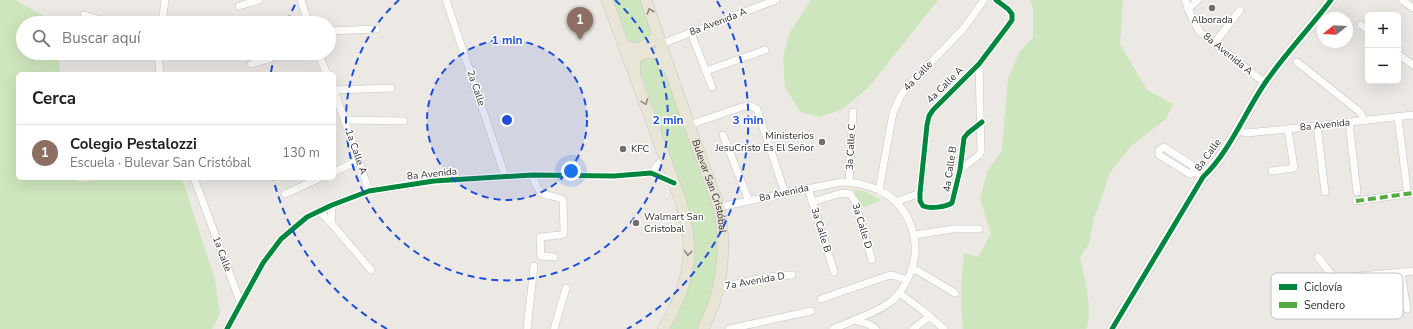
<!DOCTYPE html>
<html lang="es">
<head>
<meta charset="utf-8">
<style>
  body { margin:0; font-family:"Nunito Sans",sans-serif; background:#f2f2f2; color:#222 }
  .controls { position:absolute; right:12px; top:12px; display:grid; overflow:hidden; border-radius:6px; box-shadow:0 4px 16px #0002 }
  .controls button { width:36px; height:36px; display:grid; place-items:center; padding:0; border:0; border-bottom:1px solid #e0e0e0; background:#fff; color:#222; font:20px sans-serif }
  .compass { position:absolute; left:1317px; top:12px; width:36px; height:36px; border-radius:50%; background:#fff; box-shadow:0 4px 16px #0002; rotate:252deg }
  .you { position:absolute; left:571px; top:171px; width:14px; height:14px; margin:-10px; border:3px solid #fff; border-radius:50%; background:#1a73e8; box-shadow:0 0 0 6px #1a73e833 }
  .badge { display:grid; place-items:center; width:26px; height:26px; border-radius:50%; background:#b45309; color:#fff; font-size:13px; font-weight:700 }
  .pin { position:absolute; translate:-50% -33px; filter:drop-shadow(0 1px 2px #0008) }
  .pin::after { content:''; position:absolute; top:21px; width:14px; height:12px; background:inherit; clip-path:polygon(0 0,100% 0,50% 100%) }
  .list { margin:0; padding:0; list-style:none }
  h2 { display:flex; justify-content:space-between; align-items:center; height:52px; margin:0; padding:0 16px; font-size:17px }
  h2 small { font-size:13px; font-weight:400; color:#767676 }
  .list li { display:grid; grid-template-columns:26px 1fr auto; gap:12px; align-items:center; box-sizing:border-box; height:56px; padding:0 16px; border-top:1px solid #e0e0e0 }
  .list b { display:block; font-size:15px; white-space:nowrap }
  .list p { margin:0; font-size:13px; white-space:nowrap; color:#767676 }
  .list em { font-size:13px; font-style:normal; color:#767676 }
  .icon { flex:none; width:22px; height:22px; fill:none; stroke:currentColor; stroke-width:2; stroke-linecap:round; stroke-linejoin:round }
  .map { position:relative; flex:none; width:1413px; height:329px; overflow:hidden }
  .search { position:absolute; background:#fff; box-shadow:0 4px 16px #0002; left:16px; top:16px; width:320px; height:44px; display:flex; align-items:center; gap:10px; box-sizing:border-box; padding:0 14px; border-radius:22px; color:#767676; font-size:15px }
  .panel { position:absolute; background:#fff; box-shadow:0 4px 16px #0002; left:16px; top:72px; width:320px; height:108px; border-radius:6px }
  .map>svg:first-child { display:block }
  .green { fill:#cee6be }
  .lines { fill:none; stroke-linecap:round; stroke-linejoin:round }
  .street-casing { stroke:#c5c4c5; stroke-width:8 }
  .secondary-casing { stroke:#c5c4c5; stroke-width:11 }
  .primary-casing { stroke:#c6c5c4; stroke-width:12 }
  .street { stroke:#fcfcfb; stroke-width:7 }
  .secondary { stroke:#fcfcfb; stroke-width:10 }
  .primary { stroke:#e8e4d6; stroke-width:11 }
  .quiet { stroke:#54ab44; stroke-width:4; stroke-dasharray:8 4; stroke-linecap:butt }
  .cycleway-casing { stroke:#fff; stroke-width:8 }
  .cycleway { stroke:#00873e; stroke-width:5 }
  .oneway { stroke:#8b8982 }
  .ring { fill:none; stroke:#1d4ed8; stroke-width:2; stroke-dasharray:7 5 }
  .poi-dot { fill:#706f6e; stroke:#fff; stroke-width:1.5 }
  .labels { text-anchor:middle; dominant-baseline:central; stroke-width:3; stroke-linejoin:round; paint-order:stroke }
  .poi-label { font-size:10px; fill:#2e2e2e; stroke:#fff; text-anchor:start }
  .street-label { font-size:10px; fill:#2e2e2e; stroke:#fff }
  .key { fill:#fff; stroke:#c0c0c0; stroke-width:1 }
  .key-label { font-size:11px; fill:#2e2e2e }
  .centre { fill:#1d4ed8; stroke:#fff; stroke-width:2 }
  .ring-label { font-size:12px; text-anchor:middle; font-weight:bold; fill:#1d4ed8; stroke:#fff; stroke-width:3; stroke-linejoin:round; paint-order:stroke }
</style>
</head>
<body>
<div class="map">
<svg width="1413" height="329" viewBox="0 0 1413 329">
  <rect width="100%" height="100%" fill="#ece8e4"/>
  <g class="green">
    <path d="M0 0H15L53 21V23H23V53H58L60 74H18V178H75L79 182 113 178H180L184 184 215 280 220 314 212 329H0Z"/>
    <path d="M610 0H641L653 34C647 43 635 45 626 43Z"/>
    <path d="M811 0H938L868 88 841 110 820 117 800 112 785 87 783 57 790 32Z"/>
    <path d="M1030 0H1123L1120 44 1147 90 1173 104 1166 119 1131 146 1109 174 1104 191 1094 218 1089 244 1080 257C1084 275 1094 312 1086 329H963C960 304 961 278 964 253L978 257 991 234 980 199 987 172 1002 150 1008 79 1019 53 1033 37V8Z"/>
    <path d="M652 57 658 60 680 103 716 209 720 235 715 287 700 329H666L692 248 667 152 658 121 639 69V62L642 58Z"/>
    <path d="M854 190 864 191 880 199 881 201 860 208Z"/>
  </g>
  <g class="lines">
    <g class="street-casing">
      <g id="street">
        <path d="M301 0 308 23"/>
        <path d="M446 0 505 176"/>
        <path d="M1185 0 1191 16 1200 32 1265 83"/>
        <path d="M1402 0 1413 8"/>
        <path d="M239 6 259 0"/>
        <path d="M1188 9 1198 0"/>
        <path d="M84 15 112 23"/>
        <path d="M162 23 165 0"/>
        <path d="M1361 25 1368 30"/>
        <path d="M329 31 376 29"/>
        <path d="M691 33 712 87"/>
        <path d="M661 44 776 0"/>
        <path d="M1214 44 1240 10"/>
        <path d="M158 53 160 74"/>
        <path d="M318 53 327 74"/>
        <path d="M1398 54 1413 65"/>
        <path d="M1297 62 1360 112 1364 120"/>
        <path d="M251 64 291 53"/>
        <path d="M706 71 765 50"/>
        <path d="M334 90 369 191"/>
        <path d="M334 90 391 88"/>
        <path d="M1398 117 1407 189"/>
        <path d="M344 120 404 121"/>
        <path d="M982 122 968 133 964 138 960 170 952 203C945 207 931 209 923 206L920 201V193L927 125 929 116 933 110 979 64 1007 27 1012 20V14L1008 9 996 0"/>
        <path d="M1349 122 1357 192"/>
        <path d="M689 125 745 106C750 105 753 106 757 109L785 193"/>
        <path d="M1317 125 1325 192"/>
        <path d="M1237 130 1246 133 1288 129 1413 115"/>
        <path d="M723 135 749 201"/>
        <path d="M960 170 979 155 981 151 979 64"/>
        <path d="M1272 171 1294 168 1288 129"/>
        <path d="M334 172 359 160"/>
        <path d="M1194 172 1193 166 1164 147 1159 150V155L1190 174 1194 172 1203 177"/>
        <path d="M651 173 665 156"/>
        <path d="M532 175C534 180 536 186 539 190 543 197 556 195 563 200L564 231 563 234 560 235 540 237 541 256 554 257"/>
        <path d="M194 178 241 304"/>
        <path d="M849 182 853 112"/>
        <path d="M808 188 834 272"/>
        <path d="M879 190 893 113 901 95 908 86 963 29 984 0"/>
        <path d="M285 194 320 178"/>
        <path d="M1356 201 1413 193"/>
        <path d="M812 202 842 193 850 194 855 201 872 260"/>
        <path d="M896 202 920 193"/>
        <path d="M719 207 841 182C854 182 867 185 879 190 910 205 923 243 910 274 906 283 901 293 893 300 881 311 849 322 833 329"/>
        <path d="M319 211 331 223 371 270"/>
        <path d="M331 223 332 205"/>
        <path d="M914 235 953 229H979"/>
        <path d="M1318 257 1331 274 1334 277 1338 278 1413 271"/>
        <path d="M912 269 918 271 955 293"/>
        <path d="M1401 272 1407 309"/>
        <path d="M718 288 768 277 792 275"/>
        <path d="M899 293 921 309 944 329"/>
        <path d="M1379 298 1404 295"/>
        <path d="M821 299 887 276 892 275 907 280"/>
        <path d="M854 320 868 324 876 329"/>
        <path d="M227 329 263 263 281 239 307 217 332 205 369 191 434 181 532 175 614 176 651 173 674 183"/>
        <path d="M527 329 534 266"/>
        <path d="M554 329 566 288"/>
        <path d="M729 329 811 311"/>
        <path d="M913 329 930 316"/>
      </g>
    </g>
    <g class="secondary-casing">
      <path id="secondary" d="M1112 329 1203 177C1230 151 1244 114 1265 83 1285 54 1310 28 1331 0"/>
    </g>
    <g class="primary-casing">
      <g id="primary">
        <path d="M607 0 681 202C684 216 689 232 689 247 689 276 678 305 663 329"/>
        <path id="s1" d="M646 0 682 105 719 207C725 237 724 271 715 300 712 310 707 320 703 329"/>
        <path d="M624 45C627 46 630 48 633 48 642 49 654 42 658 34"/>
        <path d="M635 71C635 67 634 63 635 60 639 51 653 52 660 55L663 65"/>
      </g>
    </g>
    <use href="#street" class="street"/>
    <use href="#secondary" class="secondary"/>
    <use href="#primary" class="primary"/>
    <path class="quiet" d="M1356 201 1413 193"/>
    <g class="cycleway-casing">
      <g id="cycleway">
        <path d="M982 122 968 133 964 138 960 170 952 203C945 207 931 209 923 206L920 201V193L927 125 929 116 933 110 979 64 1007 27 1012 20V14L1008 9 996 0"/>
        <path d="M227 329 263 263 281 239 307 217 332 205 369 191 434 181 532 175 614 176 651 173 674 183"/>
        <path d="M1112 329 1203 177C1230 151 1244 114 1265 83 1285 54 1310 28 1331 0"/>
      </g>
    </g>
    <use href="#cycleway" class="cycleway"/>
  </g>
  <defs><path id="oneway-chevron" d="M-2-3.5L2.5 0L-2 3.5" fill="none" stroke-width="1.6" stroke-linecap="round" stroke-linejoin="round"/></defs>
  <g class="oneway">
    <use href="#oneway-chevron" transform="translate(650 11) rotate(-109)"/>
    <use href="#oneway-chevron" transform="translate(645 102) rotate(69)"/>
    <use href="#oneway-chevron" transform="translate(688 253) rotate(96)"/>
  </g>
  <circle cx="507" cy="120" r="80" fill="#1d4ed8" fill-opacity=".12"/>
  <g class="ring">
    <circle cx="507" cy="120" r="80"/>
    <path d="M615 0A161 161 0 1 1 399 0"/>
    <path d="M387 329A241 241 0 0 1 273 178M271 72A241 241 0 0 1 275 54M287 22A241 241 0 0 1 297 1M717 1A241 241 0 0 1 627 329"/>
  </g>
  <g class="poi-dot">
    <circle cx="1212" cy="8" r="4"/>
    <circle cx="822" cy="142" r="4"/>
    <circle cx="623" cy="149" r="4"/>
    <circle cx="636" cy="223" r="4"/>
  </g>
  <g class="labels">
    <g class="poi-label">
      <text x="1212" y="20" text-anchor="middle">Alborada</text>
      <text x="814" y="136" text-anchor="end">Ministerios<tspan x="814" dy="12">JesuCristo Es El Señor</tspan></text>
      <text x="631" y="149">KFC</text>
      <text x="644" y="217">Walmart San<tspan x="644" dy="12">Cristobal</tspan></text>
    </g>
    <g class="street-label">
      <text transform="translate(718 22) rotate(-21)">8a Avenida A</text>
      <text transform="translate(1228 54) rotate(39)">8a Avenida A</text>
      <text transform="translate(918 76) rotate(-47)">4a Calle</text>
      <text transform="translate(945 85) rotate(-45)">4a Calle A</text>
      <text transform="translate(476 88) rotate(71)">2a Calle</text>
      <text transform="translate(1325 125) rotate(-6)">8a Avenida</text>
      <text transform="translate(851 147) rotate(-87)">3a Calle C</text>
      <text transform="translate(356 152) rotate(71)">1a Calle A</text>
      <text transform="translate(1208 155) rotate(-54)">8a Calle</text>
      <text transform="translate(950 169) rotate(-82)">4a Calle B</text>
      <text transform="translate(432 174) rotate(-6)">8a Avenida</text>
      <text stroke="none"><textPath href="#s1" startOffset="197">Bulevar San Cristóbal</textPath></text>
      <text transform="translate(784 193) rotate(-12)">8a Avenida</text>
      <text transform="translate(862 226) rotate(73)">3a Calle D</text>
      <text transform="translate(821 230) rotate(73)">3a Calle B</text>
      <text transform="translate(222 254) rotate(70)">1a Calle</text>
      <text transform="translate(755 281) rotate(-10)">7a Avenida D</text>
    </g>
  </g>
  <rect x="1271" y="273" width="132" height="46" rx="6" class="key"/>
  <rect x="1279" y="284" width="18" height="6" fill="#00873e"/>
  <rect x="1279" y="302" width="18" height="6" fill="#54ab44"/>
  <g class="key-label">
    <text x="1304" y="291">Ciclovía</text>
    <text x="1304" y="309">Sendero</text>
  </g>
  <circle cx="507" cy="120" r="6" class="centre"/>
  <g class="ring-label">
    <text x="507" y="44">1 min</text>
    <text x="668" y="124">2 min</text>
    <text x="748" y="124">3 min</text>
  </g>
</svg>
<div class="controls">
<button>+</button>
<button>−</button>
</div>
<svg class="compass" viewBox="-18 -18 36 36"><path d="M0-13l5 13h-10z" fill="#e53935"/><path d="M0 13l5-13h-10z" fill="#767676"/></svg>
<div class="you"></div>
<div class="pin badge" style="left:580px;top:40px;background:#8d6e63">1</div>
<div class="search"><svg class="icon" aria-label="search" viewBox="0 0 24 24"><circle cx="10" cy="10" r="6"/><path d="M15 15l6 6"/></svg>Buscar aquí</div>
<section class="panel">
<h2>Cerca<small></small></h2>
<ul class="list">
<li><span class="badge" style="background:#8d6e63">1</span><div><b>Colegio Pestalozzi</b><p>Escuela · Bulevar San Cristóbal</p></div><em>130 m</em></li>
</ul>
</section>
</div>
</body>
</html>
